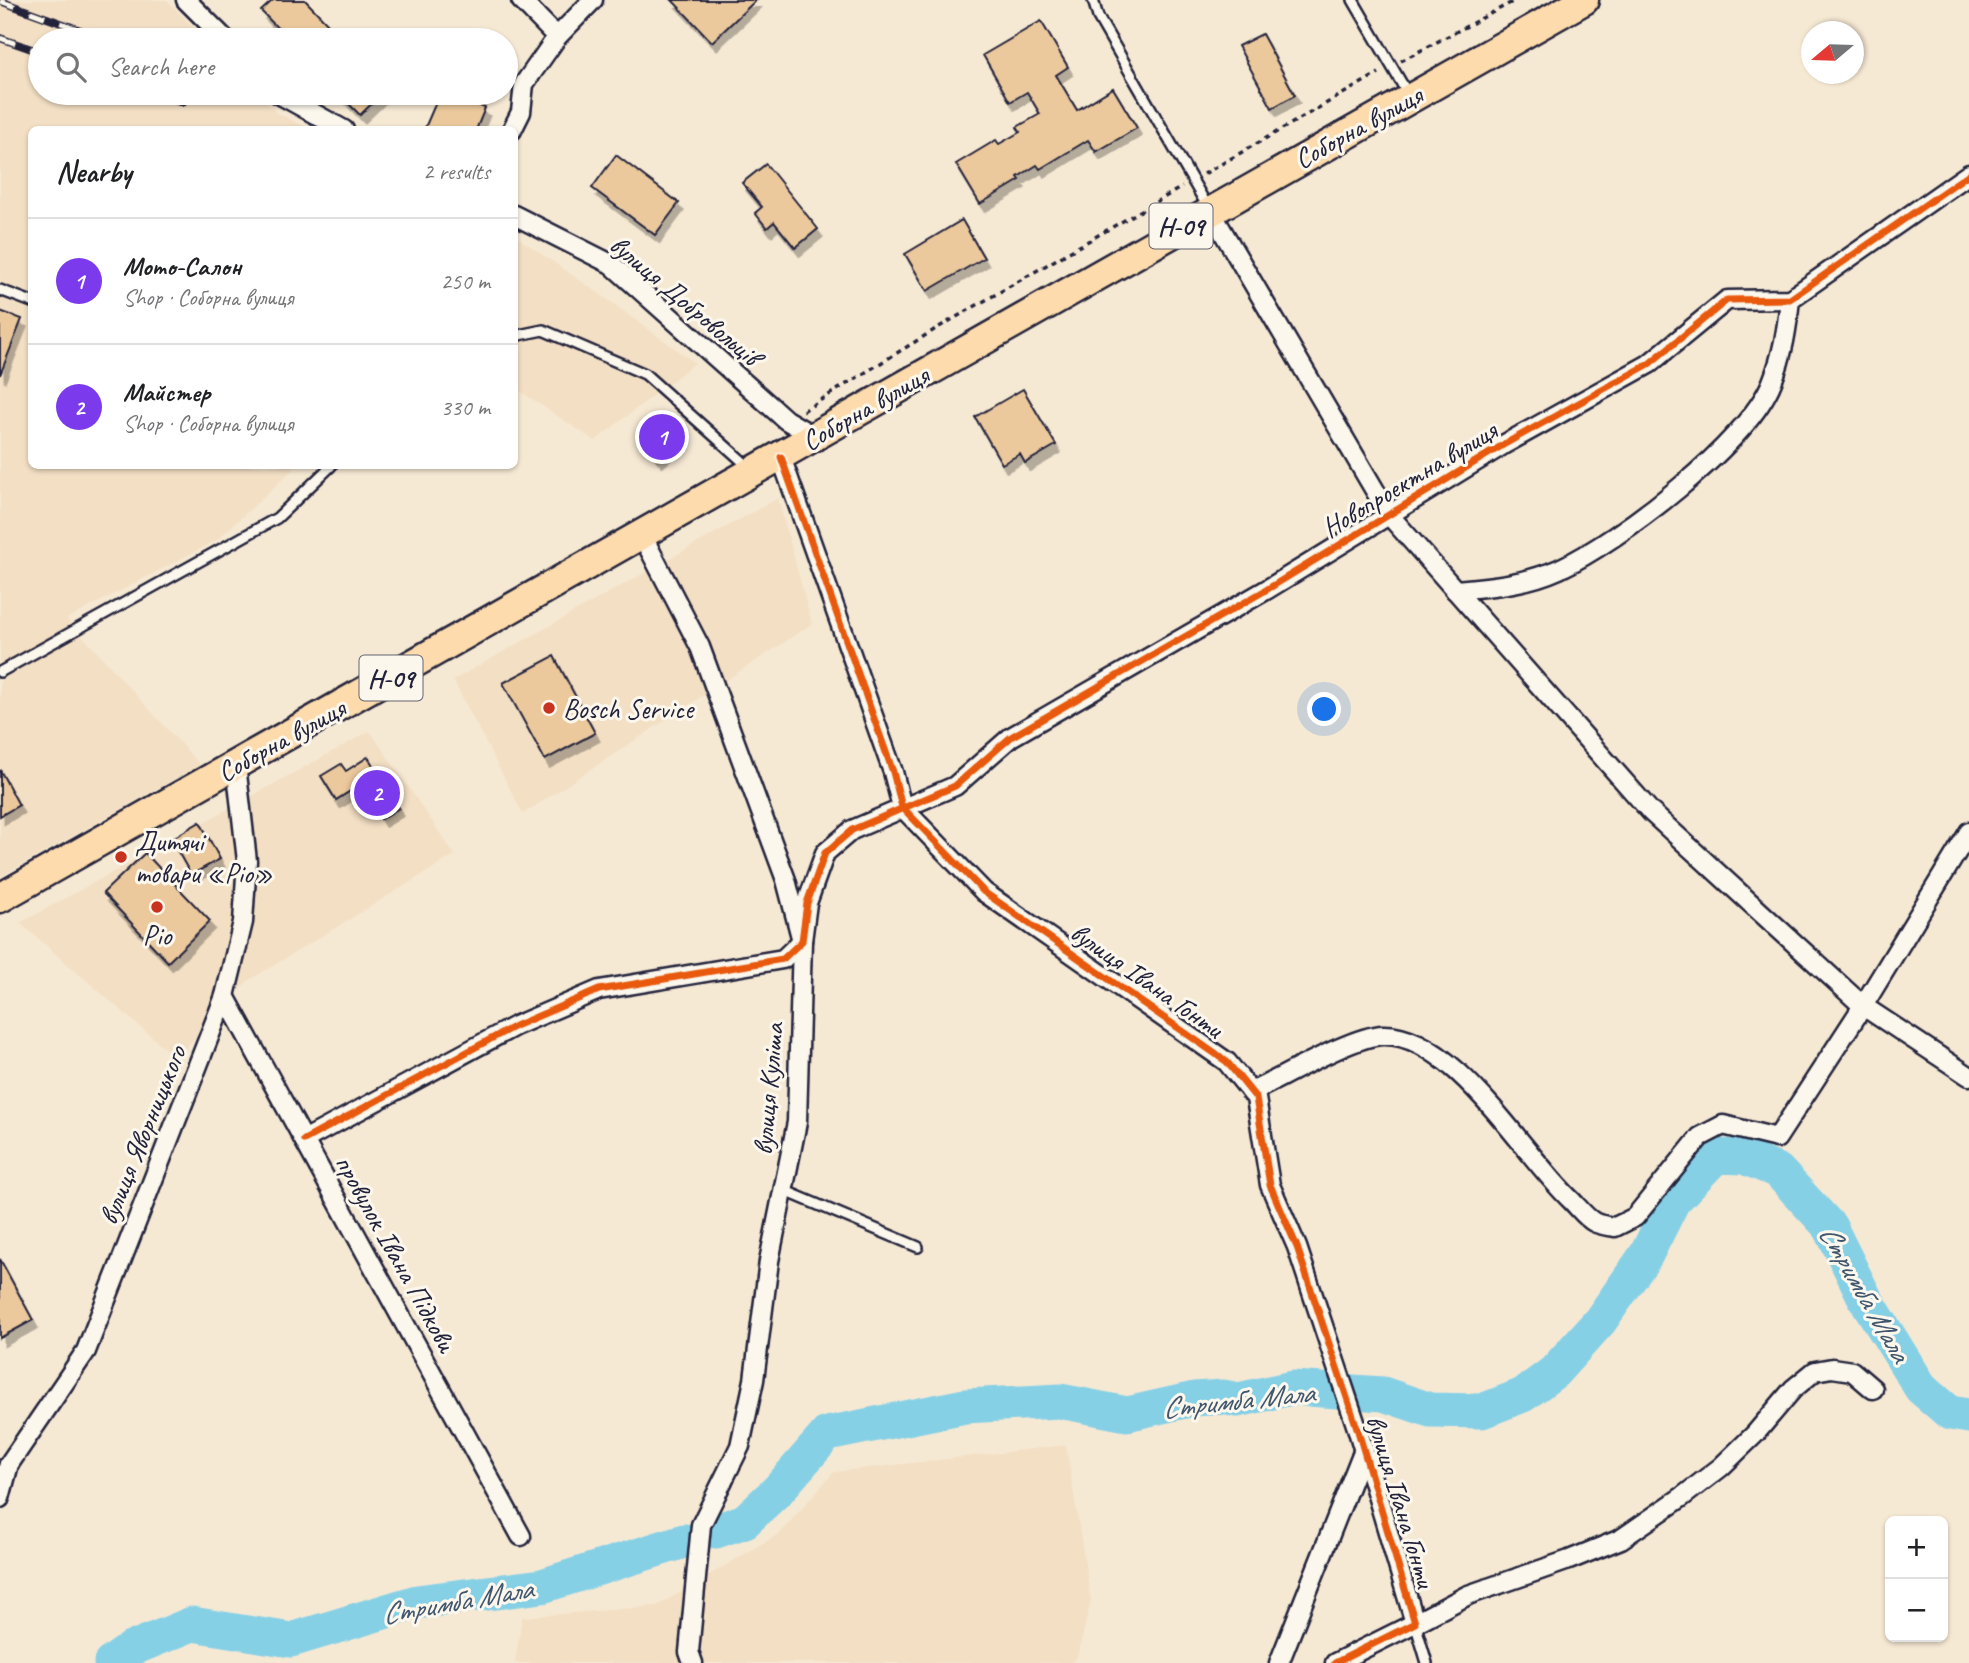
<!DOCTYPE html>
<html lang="en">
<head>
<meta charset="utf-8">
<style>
  body { margin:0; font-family:Caveat,sans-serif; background:#f6f6f6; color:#202124 }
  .controls { position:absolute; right:21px; bottom:21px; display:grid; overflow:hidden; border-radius:10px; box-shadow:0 2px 5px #0004 }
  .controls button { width:63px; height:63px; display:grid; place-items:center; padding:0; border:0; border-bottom:2px solid #e0e0e0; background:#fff; color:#202124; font:35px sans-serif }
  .compass { position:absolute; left:1801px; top:21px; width:63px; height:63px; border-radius:50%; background:#fff; box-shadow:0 2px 5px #0004; rotate:251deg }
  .you { position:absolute; left:1325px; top:710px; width:24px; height:24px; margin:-18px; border:5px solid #fff; border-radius:50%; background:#1a73e8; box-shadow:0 0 0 10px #1a73e833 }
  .badge { display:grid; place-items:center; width:46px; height:46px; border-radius:50%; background:#7c3aed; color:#fff; font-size:23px; font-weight:700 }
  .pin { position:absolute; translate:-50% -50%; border:4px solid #fff; box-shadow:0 2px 7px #0006 }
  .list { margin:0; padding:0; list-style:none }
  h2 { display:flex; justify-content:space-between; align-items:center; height:91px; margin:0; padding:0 28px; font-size:30px }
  h2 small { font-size:23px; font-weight:400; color:#757577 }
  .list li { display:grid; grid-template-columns:46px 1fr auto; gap:21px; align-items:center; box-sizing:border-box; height:126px; padding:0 28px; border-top:2px solid #e0e0e0 }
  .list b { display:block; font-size:26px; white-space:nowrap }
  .list p { margin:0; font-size:23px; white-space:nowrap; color:#757577 }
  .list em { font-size:23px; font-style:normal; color:#757577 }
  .icon { flex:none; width:38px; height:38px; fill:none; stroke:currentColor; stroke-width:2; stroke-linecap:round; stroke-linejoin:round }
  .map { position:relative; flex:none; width:1969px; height:1663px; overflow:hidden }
  .search { position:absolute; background:#fff; box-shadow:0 2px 5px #0004; left:28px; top:28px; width:490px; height:77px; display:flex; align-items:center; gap:18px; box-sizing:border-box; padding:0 24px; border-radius:38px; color:#757577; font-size:26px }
  .panel { position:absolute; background:#fff; box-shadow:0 2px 5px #0004; left:28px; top:126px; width:490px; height:343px; border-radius:10px }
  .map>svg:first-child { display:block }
  .built { fill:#f3dfc4 }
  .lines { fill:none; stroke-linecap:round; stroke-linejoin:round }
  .river { stroke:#86d0e6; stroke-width:35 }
  .building { fill:#ecc99d; stroke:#22223b; stroke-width:2; filter:url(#shadow) }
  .service-casing { stroke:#22223b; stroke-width:14 }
  .minor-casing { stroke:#22223b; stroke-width:23 }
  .primary-casing { stroke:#22223b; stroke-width:33 }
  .path { stroke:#22223b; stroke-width:3.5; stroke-dasharray:5 5; stroke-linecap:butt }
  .service { stroke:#fbf7ec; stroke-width:9 }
  .minor { stroke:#fbf7ec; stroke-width:18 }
  .primary { stroke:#fedbac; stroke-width:28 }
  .rail-casing { stroke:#22223b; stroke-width:8 }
  .rail { stroke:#fbf7ec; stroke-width:5; stroke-dasharray:16; stroke-linecap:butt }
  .cycleway-casing { stroke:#fbf7ec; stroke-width:11 }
  .cycleway { stroke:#e8590c; stroke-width:7 }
  .poi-dot { fill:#c8321e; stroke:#fbf7ec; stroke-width:2.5 }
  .labels { text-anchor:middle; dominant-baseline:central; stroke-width:6; stroke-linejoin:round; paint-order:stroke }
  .shield { fill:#fbf7ec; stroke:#636270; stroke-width:2 }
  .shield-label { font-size:26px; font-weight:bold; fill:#22223b }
  .street-label { font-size:28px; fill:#22223b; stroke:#fbf7ec }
  .poi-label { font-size:28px; fill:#22223b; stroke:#fbf7ec; text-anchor:start }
  .water-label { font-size:30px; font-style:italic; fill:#40566e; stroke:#fbf7ec }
</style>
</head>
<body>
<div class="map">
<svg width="1969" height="1663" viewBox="0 0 1969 1663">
  <defs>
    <filter id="shadow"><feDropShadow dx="4.5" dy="8" stdDeviation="0" flood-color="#0004"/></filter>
  </defs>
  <rect width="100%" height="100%" fill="#f6e9d4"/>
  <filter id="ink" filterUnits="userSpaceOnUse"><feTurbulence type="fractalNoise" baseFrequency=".0143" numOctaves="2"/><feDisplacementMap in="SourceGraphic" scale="14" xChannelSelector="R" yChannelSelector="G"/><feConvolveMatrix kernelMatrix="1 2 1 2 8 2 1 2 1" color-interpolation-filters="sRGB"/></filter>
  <g filter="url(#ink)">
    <g class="built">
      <path d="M0 0H167L206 40H40V93H257L277 113 310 129 32 130V466H297L217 540 67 619 200 765 0 877Z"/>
      <path d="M514 235 600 294 695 363 595 441 515 388Z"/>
      <path d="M778 498 812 624 523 814 453 680Z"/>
      <path d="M370 731 455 855 248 981 176 1058 20 923Z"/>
      <path d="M1066 1445 1091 1601 1077 1658 1070 1663H515L522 1617 657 1606 780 1533 834 1472Z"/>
    </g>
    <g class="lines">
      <g class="river">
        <path d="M716 1531 745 1521 778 1490 827 1434 965 1406 1060 1401 1127 1414 1194 1399 1223 1397 1238 1400 1292 1388 1383 1394 1430 1410 1482 1411 1523 1395 1554 1372 1600 1321 1646 1255 1673 1201 1716 1156 1744 1157 1778 1171 1830 1227 1865 1298 1921 1388 1950 1413 1969 1416"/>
        <path d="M111 1663 131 1649 192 1624 291 1640 417 1602 542 1586 684 1541"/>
      </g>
    </g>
    <g class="building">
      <path d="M273 0H305L329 25 314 40H289L261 11Z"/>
      <path d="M672 0H756L712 42Z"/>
      <path d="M1041 21 1068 67 1056 75 1077 110 1113 88 1137 128 1096 152 1088 140 1040 169 1037 165 1018 177 1020 180 980 204 956 164 996 140 999 144 1020 132 1017 127 1040 114 1027 92 1010 102 983 55Z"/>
      <path d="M1262 34 1295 95 1272 108 1238 46Z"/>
      <path d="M338 93H383L360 115Z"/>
      <path d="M440 93H449L485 108 476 130H424Z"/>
      <path d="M616 155 679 203 655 235 592 188Z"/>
      <path d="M766 164 818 229 795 248 774 222 767 228 755 213 762 207 742 183Z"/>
      <path d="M962 220 984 258 927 291 905 254Z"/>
      <path d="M0 311 22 319 0 375Z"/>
      <path d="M1023 389 1056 445 1025 463 1020 454 1002 464 975 417Z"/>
      <path d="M667 415 684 436 658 459 640 438Z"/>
      <path d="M554 656 595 733 545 760 503 683Z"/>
      <path d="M368 757 399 808 381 819 360 785 336 800 321 776 341 764 346 771Z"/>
      <path d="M0 770 19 805 0 816Z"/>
      <path d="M200 822 220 859 191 875 171 839Z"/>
      <path d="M145 853 210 921 168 962 103 893Z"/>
      <path d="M0 1259 33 1320 0 1338Z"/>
    </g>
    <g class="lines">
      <g class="service-casing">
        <g id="service">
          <path d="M1093 0 1098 17 1209 209"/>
          <path d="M1353 0 1409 96"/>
          <path d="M0 290 32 302"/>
          <path d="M514 336 543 330 645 374 750 468"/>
          <path d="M0 672 277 518 331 466"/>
          <path d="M783 1190 918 1247"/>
          <path d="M1415 1623 1427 1663"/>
        </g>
      </g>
      <g class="minor-casing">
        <g id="minor">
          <path d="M186 0 226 40"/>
          <path d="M521 0 557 37"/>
          <path d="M277 93 344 130"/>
          <path d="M512 130 521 112 524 84 557 37 593 0"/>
          <path d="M1210 210 1390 516 1651 812 1863 1006 1969 1076"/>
          <path d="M514 215 611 264 786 420 815 437"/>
          <path d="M781 457 893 772 902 807 984 892 1227 1062 1256 1098 1270 1185 1297 1247 1358 1431 1415 1623 1335 1663"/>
          <path d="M642 535 700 647 786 880 802 941 797 1122 769 1261 754 1380 740 1446 701 1525 689 1652 693 1663"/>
          <path d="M1455 590C1490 587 1526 584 1559 569 1619 541 1747 444 1772 382 1783 355 1787 328 1790 299"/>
          <path d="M225 996 521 1536"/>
          <path d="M1251 1092C1282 1078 1352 1036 1383 1035 1453 1033 1524 1156 1571 1200 1578 1207 1586 1218 1594 1222 1599 1225 1608 1226 1615 1227L1635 1217 1700 1137 1723 1125 1777 1138 1863 1006 1969 832"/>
          <path d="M304 1140 515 1026 599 990 783 959 802 941 807 903 825 853 852 830 955 786 1011 737 1266 590 1503 445 1649 364 1727 300 1790 299 1969 174"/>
          <path d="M0 1498 9 1464 86 1351 225 996 243 922 247 861 236 765"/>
          <path d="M1415 1623 1468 1595 1569 1560 1621 1539 1682 1497 1721 1467 1755 1434 1793 1389 1815 1371 1832 1368 1852 1371 1873 1389"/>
          <path d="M1279 1663 1364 1449"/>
        </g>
      </g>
      <g class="primary-casing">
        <path id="primary" d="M0 898 1584 0"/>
      </g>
      <g class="path">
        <path d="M1401 61 1516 0"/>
        <path d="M1204 174 1379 73"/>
        <path d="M803 411 939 327 1182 187"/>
      </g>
      <use href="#service" class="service"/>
      <use href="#minor" class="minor"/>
      <use href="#primary" class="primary"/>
      <g class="rail-casing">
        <g id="rail">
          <path d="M0 1 108 40"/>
          <path d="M0 38 40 52"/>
          <path d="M157 93 183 102"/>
        </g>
      </g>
      <use href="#rail" class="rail"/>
      <g class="cycleway-casing">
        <g id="cycleway">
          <path d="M781 457 893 772 902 807 984 892 1227 1062 1256 1098 1270 1185 1297 1247 1358 1431 1415 1623 1335 1663"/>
          <path d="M304 1140 515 1026 599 990 783 959 802 941 807 903 825 853 852 830 955 786 1011 737 1266 590 1503 445 1649 364 1727 300 1790 299 1969 174"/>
        </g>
      </g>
      <use href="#cycleway" class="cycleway"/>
    </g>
  </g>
  <g class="poi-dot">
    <circle cx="549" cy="708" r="7"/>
    <circle cx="121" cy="857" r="7"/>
    <circle cx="157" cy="907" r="7"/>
  </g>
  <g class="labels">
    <g class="shield">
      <rect x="1149.5" y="203.5" width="63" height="45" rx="5"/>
      <rect x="359.5" y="655.5" width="63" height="45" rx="5"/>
    </g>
    <g class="shield-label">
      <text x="1181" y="226">Н-09</text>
      <text x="391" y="678">Н-09</text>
    </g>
    <g class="street-label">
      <text transform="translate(1358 127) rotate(-29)">Соборна вулиця</text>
      <text transform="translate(685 300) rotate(40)">вулиця Добровольців</text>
      <text transform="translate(865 408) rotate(-30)">Соборна вулиця</text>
      <text transform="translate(1409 479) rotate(-31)">Новопроектна вулиця</text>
      <text transform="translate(281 740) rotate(-29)">Соборна вулиця</text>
      <text transform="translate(1147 980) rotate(35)">вулиця Івана Гонти</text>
      <text transform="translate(768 1089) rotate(-85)">вулиця Куліша</text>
      <text transform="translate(142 1135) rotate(-68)">вулиця Яворницького</text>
      <text transform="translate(396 1253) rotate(61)">провулок Івана Підкови</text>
      <text transform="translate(1401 1501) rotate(73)">вулиця Івана Гонти</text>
    </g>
    <g class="poi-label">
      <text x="563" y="708">Bosch Service</text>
      <text x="135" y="841">Дитячі<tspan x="135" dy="32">товари «Ріо»</tspan></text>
      <text x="157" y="935" text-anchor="middle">Ріо</text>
    </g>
    <g class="water-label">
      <text transform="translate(1865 1293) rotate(60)">Стримба Мала</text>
      <text transform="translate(1238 1400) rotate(-6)">Стримба Мала</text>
      <text transform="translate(457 1601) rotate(-10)">Стримба Мала</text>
    </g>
  </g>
</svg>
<div class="controls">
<button>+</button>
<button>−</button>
</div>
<svg class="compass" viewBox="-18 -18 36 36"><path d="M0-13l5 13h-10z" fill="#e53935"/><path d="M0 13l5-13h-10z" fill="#757577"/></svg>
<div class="you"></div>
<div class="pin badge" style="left:662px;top:437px">1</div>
<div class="pin badge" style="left:377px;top:793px">2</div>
<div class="search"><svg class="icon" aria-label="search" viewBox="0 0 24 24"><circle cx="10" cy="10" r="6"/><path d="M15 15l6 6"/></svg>Search here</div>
<section class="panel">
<h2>Nearby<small>2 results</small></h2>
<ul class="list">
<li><span class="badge">1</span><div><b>Мото-Салон</b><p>Shop · Соборна вулиця</p></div><em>250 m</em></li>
<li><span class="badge">2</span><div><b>Майстер</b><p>Shop · Соборна вулиця</p></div><em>330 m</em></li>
</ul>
</section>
</div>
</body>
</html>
